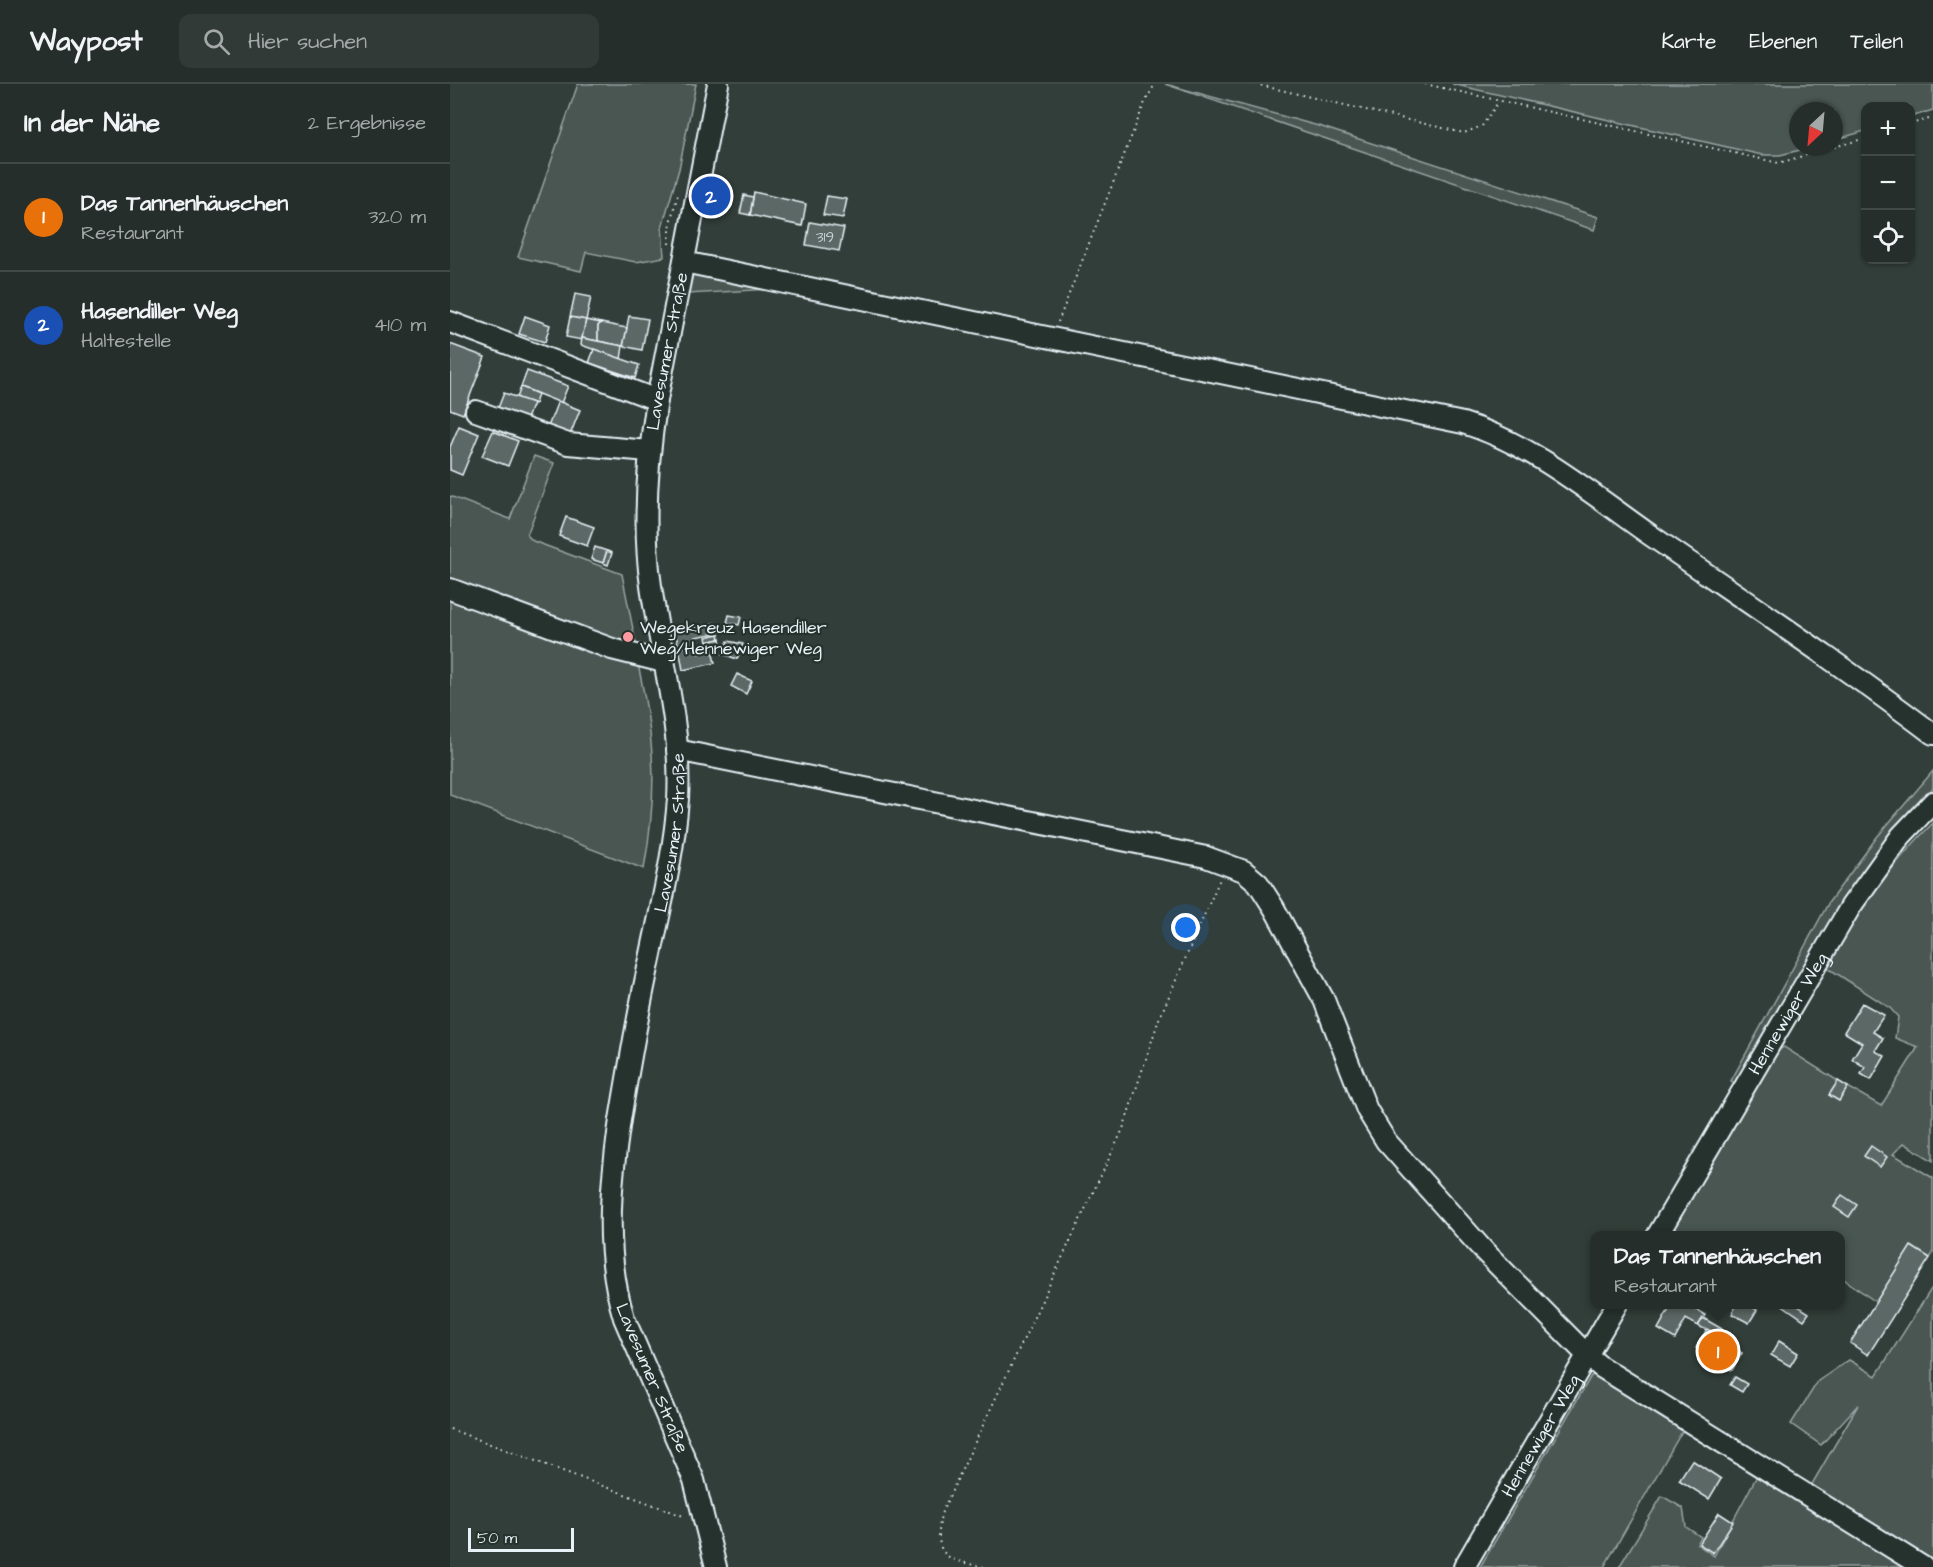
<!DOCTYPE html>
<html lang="de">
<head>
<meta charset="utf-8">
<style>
  body { margin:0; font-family:"Architects Daughter",sans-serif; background:#323a37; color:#f1f3f6 }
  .controls { position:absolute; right:18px; top:18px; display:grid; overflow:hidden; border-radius:12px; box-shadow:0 2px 4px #0004 }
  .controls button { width:54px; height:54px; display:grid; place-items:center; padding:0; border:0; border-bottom:2px solid #424a47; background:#262e2b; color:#f1f3f6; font:30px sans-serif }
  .compass { position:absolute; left:1339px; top:18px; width:54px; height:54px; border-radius:50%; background:#262e2b; box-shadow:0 2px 4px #0004; rotate:206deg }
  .scale { position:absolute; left:18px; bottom:15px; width:106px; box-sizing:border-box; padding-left:6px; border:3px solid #e8f1f8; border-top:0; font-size:16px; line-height:21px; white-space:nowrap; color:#e8f1f8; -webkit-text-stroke:4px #26332d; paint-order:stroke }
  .you { position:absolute; left:736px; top:844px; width:21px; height:21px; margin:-15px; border:4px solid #fff; border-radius:50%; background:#1a73e8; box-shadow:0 0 0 9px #1a73e833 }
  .badge { display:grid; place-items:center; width:39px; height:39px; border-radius:50%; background:#ff9aa2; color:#fff; font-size:20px; font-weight:700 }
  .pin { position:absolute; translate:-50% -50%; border:3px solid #fff; box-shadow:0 2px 6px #0006 }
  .popup { position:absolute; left:1140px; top:1147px; width:255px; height:78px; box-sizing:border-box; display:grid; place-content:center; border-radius:12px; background:#262e2b; filter:drop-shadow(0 2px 4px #0005); font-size:20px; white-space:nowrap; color:#a4a8a9 }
  .popup b { font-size:22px; color:#f1f3f6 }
  .popup::after { content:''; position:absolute; left:50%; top:100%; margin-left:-12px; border:12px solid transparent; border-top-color:#262e2b }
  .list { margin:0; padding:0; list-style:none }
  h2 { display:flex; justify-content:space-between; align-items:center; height:78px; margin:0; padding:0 24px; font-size:26px }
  h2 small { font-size:20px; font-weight:400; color:#a4a8a9 }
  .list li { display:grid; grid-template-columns:39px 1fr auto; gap:18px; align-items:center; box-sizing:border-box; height:108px; padding:0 24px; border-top:2px solid #424a47 }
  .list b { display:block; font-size:22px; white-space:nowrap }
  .list p { margin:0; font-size:20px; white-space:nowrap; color:#a4a8a9 }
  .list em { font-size:20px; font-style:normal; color:#a4a8a9 }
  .icon { flex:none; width:33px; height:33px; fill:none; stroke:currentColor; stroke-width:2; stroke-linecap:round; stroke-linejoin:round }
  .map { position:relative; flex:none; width:1483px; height:1483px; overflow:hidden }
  header { display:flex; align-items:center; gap:36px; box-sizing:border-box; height:84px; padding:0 30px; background:#262e2b; border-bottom:2px solid #424a47 }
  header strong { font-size:28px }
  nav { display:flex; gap:33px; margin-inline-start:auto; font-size:21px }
  .search { width:420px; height:54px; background:#323a37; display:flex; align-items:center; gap:15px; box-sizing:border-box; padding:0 21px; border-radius:12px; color:#a4a8a9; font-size:22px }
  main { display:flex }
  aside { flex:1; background:#262e2b }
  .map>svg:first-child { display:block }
  .green { fill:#495651; stroke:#98a4a4; stroke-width:1.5 }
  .building { fill:#5c6865; stroke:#e8f1f8; stroke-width:1.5 }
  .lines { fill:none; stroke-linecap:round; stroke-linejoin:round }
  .minor-casing { stroke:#e8f1f8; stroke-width:24 }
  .path { stroke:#e8f1f8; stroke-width:2; stroke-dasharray:1.5 4.5; stroke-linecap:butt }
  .minor { stroke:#26332d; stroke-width:20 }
  .poi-dot { fill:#ff9aa2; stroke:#26332d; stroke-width:2 }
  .labels { text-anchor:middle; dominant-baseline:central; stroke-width:4.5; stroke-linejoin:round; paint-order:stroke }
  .number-label { font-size:15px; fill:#c5cfd3 }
  .street-label { font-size:18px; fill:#e8f1f8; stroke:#26332d }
  .poi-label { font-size:18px; fill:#e8f1f8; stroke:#26332d; text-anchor:start }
</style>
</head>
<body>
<header>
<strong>Waypost</strong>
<div class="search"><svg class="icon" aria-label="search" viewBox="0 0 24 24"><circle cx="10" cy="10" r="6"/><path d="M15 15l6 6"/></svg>Hier suchen</div>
<nav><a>Karte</a><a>Ebenen</a><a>Teilen</a></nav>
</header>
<main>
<aside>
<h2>In der Nähe<small>2 Ergebnisse</small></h2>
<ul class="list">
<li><span class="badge" style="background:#e8710a">1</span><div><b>Das Tannenhäuschen</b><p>Restaurant</p></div><em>320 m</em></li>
<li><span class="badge" style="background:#1a4fb4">2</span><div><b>Hasendiller Weg</b><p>Haltestelle</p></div><em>410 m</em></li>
</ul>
</aside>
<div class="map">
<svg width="1483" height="1483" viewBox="0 0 1483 1483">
  <rect width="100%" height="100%" fill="#323e39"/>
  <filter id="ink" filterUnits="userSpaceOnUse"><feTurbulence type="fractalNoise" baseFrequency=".0167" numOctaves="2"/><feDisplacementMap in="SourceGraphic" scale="12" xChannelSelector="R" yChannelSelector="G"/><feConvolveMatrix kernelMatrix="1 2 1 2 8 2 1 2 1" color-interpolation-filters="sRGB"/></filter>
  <g filter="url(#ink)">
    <g class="green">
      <path d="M128 0H246L229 85 212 143 214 173 186 178 136 168 131 187 68 173Z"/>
      <path d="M715 0 872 43 1148 133 1144 146Z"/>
      <path d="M1002 0H1483V26L1461 33 1460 22H1416L1415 47 1384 56V27H1348V63H1362L1330 71H1312Z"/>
      <path d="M252 189 323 205 238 210 243 190Z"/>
      <path d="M84 372 104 379 77 451 83 457 172 490 187 565 0 496V412L60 435Z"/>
      <path d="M0 510 188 580C205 659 208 705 194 785L0 711Z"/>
      <path d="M1483 687V704L1436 755 1401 805 1285 999 1281 997 1379 818 1427 753Z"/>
      <path d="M1483 739V1077L1454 1059 1443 1070 1483 1094V1169L1480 1174 1461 1163 1426 1218 1391 1193V1152H1215L1326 967 1334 963 1388 997 1379 1011 1389 1017 1398 1003 1431 1022 1468 963 1445 954 1448 933 1440 924 1375 882C1408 830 1439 782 1483 739Z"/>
      <path d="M1483 1202V1483H1480L1358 1407 1408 1321 1371 1361 1341 1340 1368 1297 1399 1276 1426 1292Z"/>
      <path d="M1149 1290 1235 1342 1154 1483H1030L1141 1292Z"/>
      <path d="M1309 1388 1459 1483H1169L1212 1412 1233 1424 1236 1443 1251 1453 1247 1460 1264 1472Z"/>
    </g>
    <g class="building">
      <path d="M304 108 356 120 352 142 300 131Z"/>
      <path d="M294 111 303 113 300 131 290 129Z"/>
      <path d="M377 112 397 115 393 134 373 131Z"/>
      <path d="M360 138 394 144 389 167 356 161Z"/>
      <path d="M125 210 141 213 136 236 120 233Z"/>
      <path d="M75 232 100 241 95 258 69 250Z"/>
      <path d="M179 232 198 235 192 266 173 262Z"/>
      <path d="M120 233 136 236 132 256 116 253Z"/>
      <path d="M136 236 151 239 148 242V257L132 254Z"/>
      <path d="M151 239 177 244 173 262 148 257V242Z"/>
      <path d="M132 254 173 262 171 275 131 261Z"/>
      <path d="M0 260 35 273 13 330 0 325Z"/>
      <path d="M144 265 189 281 185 294 139 279Z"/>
      <path d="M77 287 118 302 111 319 71 303Z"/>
      <path d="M71 303 88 310 85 320 67 314Z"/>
      <path d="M54 309 83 319 77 335 48 324Z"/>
      <path d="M108 317 130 326 118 356 96 348Z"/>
      <path d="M9 342 29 350 12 391 0 386V363Z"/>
      <path d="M43 347 68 357 58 382 32 372Z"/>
      <path d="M116 433 144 443 137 462 109 452Z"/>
      <path d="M145 463 157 467 153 479 141 475Z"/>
      <path d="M157 467 162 469 158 481 153 479Z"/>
      <path d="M279 531 291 533 289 541 277 539Z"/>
      <path d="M265 539 267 549 245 553 246 560 229 564 225 548Z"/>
      <path d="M269 550 270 555 257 558 256 553Z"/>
      <path d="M270 555 271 561 258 564 257 558Z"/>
      <path d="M278 557 293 560 287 575 273 570Z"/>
      <path d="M246 560 248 569 262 566 265 579 233 586 229 564Z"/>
      <path d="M287 590 302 597 296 610 281 602Z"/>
      <path d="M1412 919 1434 931 1423 948 1433 954 1425 967 1435 972 1421 996 1411 990 1415 983 1402 975 1412 959 1394 948Z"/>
      <path d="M1388 997 1398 1003 1389 1017 1379 1011Z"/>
      <path d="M1421 1062 1437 1073 1430 1083 1414 1072Z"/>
      <path d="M1392 1111 1407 1121 1399 1133 1384 1123Z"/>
      <path d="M1461 1162 1480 1174 1418 1271 1400 1259Z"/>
      <path d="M1222 1220H1236L1255 1231 1248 1242 1236 1235 1225 1255 1208 1245Z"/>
      <path d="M1287 1220H1297L1307 1226 1299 1239 1282 1230Z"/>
      <path d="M1331 1220H1345L1359 1229 1354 1236Z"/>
      <path d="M1253 1234 1272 1245 1268 1251 1248 1242Z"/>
      <path d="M1257 1245 1277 1257 1280 1253 1285 1257 1283 1260 1287 1263 1286 1266 1292 1269 1282 1286 1263 1278 1265 1275 1246 1264Z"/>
      <path d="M1329 1257 1348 1269 1340 1282 1321 1271Z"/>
      <path d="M1285 1293 1297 1300 1292 1308 1280 1301Z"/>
      <path d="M1242 1376 1271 1395 1259 1415 1229 1396Z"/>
      <path d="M1269 1429 1283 1438 1263 1469 1249 1460Z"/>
    </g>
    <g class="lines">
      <g class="minor-casing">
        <g id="minor">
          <path d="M234 178 1013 339C1083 360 1144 412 1203 453 1297 518 1392 581 1483 650"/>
          <path d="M0 238 207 316"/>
          <path d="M26 327 118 360 199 367"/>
          <path d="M0 505 162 565 214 578"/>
          <path d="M227 666 756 773 794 787 808 799 824 824 874 916 917 1026 936 1057 1034 1167 1137 1271 1151 1283 1473 1483"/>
          <path id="s1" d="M1207 1152 1401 822 1451 752 1483 718"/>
          <path id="s2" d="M266 1483 244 1396 174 1234C154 1169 160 1103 170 1036 179 982 188 928 200 875 211 822 224 769 228 715 232 643 211 573 201 502 192 440 197 378 207 316L268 0"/>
          <path id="s3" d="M1014 1483 1167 1220"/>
        </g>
      </g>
      <g class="path">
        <path d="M805 0 1014 49 1032 42 1049 17"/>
        <path d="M975 0 1329 79 1383 63"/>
        <path d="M1460 40 1483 34"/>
        <path d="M1384 63 1416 54"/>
        <path d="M219 160 221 135 228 110"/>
        <path d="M608 238 695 18 705 0"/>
        <path d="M0 1345 236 1433"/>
        <path d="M534 1483C494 1475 484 1473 491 1430L673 1045 709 935 770 795"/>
      </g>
      <use href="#minor" class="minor"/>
    </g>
  </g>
  <circle class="poi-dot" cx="178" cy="553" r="6"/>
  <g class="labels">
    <g class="number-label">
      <text x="375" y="153">319</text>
    </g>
    <g class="street-label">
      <text stroke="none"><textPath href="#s2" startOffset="1244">Lavesumer Straße</textPath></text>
      <text stroke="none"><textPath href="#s2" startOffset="758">Lavesumer Straße</textPath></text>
      <text stroke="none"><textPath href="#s1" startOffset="258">Hennewiger Weg</textPath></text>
      <text transform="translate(202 1294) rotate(67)">Lavesumer Straße</text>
      <text stroke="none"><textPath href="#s3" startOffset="152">Hennewiger Weg</textPath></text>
    </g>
    <g class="poi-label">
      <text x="190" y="543">Wegekreuz Hasendiller<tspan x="190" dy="21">Weg/Hennewiger Weg</tspan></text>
    </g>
  </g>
</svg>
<div class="controls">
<button>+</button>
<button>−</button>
<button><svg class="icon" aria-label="locate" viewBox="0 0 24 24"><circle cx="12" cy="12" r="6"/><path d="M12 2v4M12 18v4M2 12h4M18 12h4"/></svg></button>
</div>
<svg class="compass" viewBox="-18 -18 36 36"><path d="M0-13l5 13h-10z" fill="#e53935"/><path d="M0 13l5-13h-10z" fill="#a4a8a9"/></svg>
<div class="scale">50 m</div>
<div class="you"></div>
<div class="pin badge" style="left:1268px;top:1267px;background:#e8710a">1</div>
<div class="popup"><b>Das Tannenhäuschen</b>Restaurant</div>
<div class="pin badge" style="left:261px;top:112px;background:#1a4fb4">2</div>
</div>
</main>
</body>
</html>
